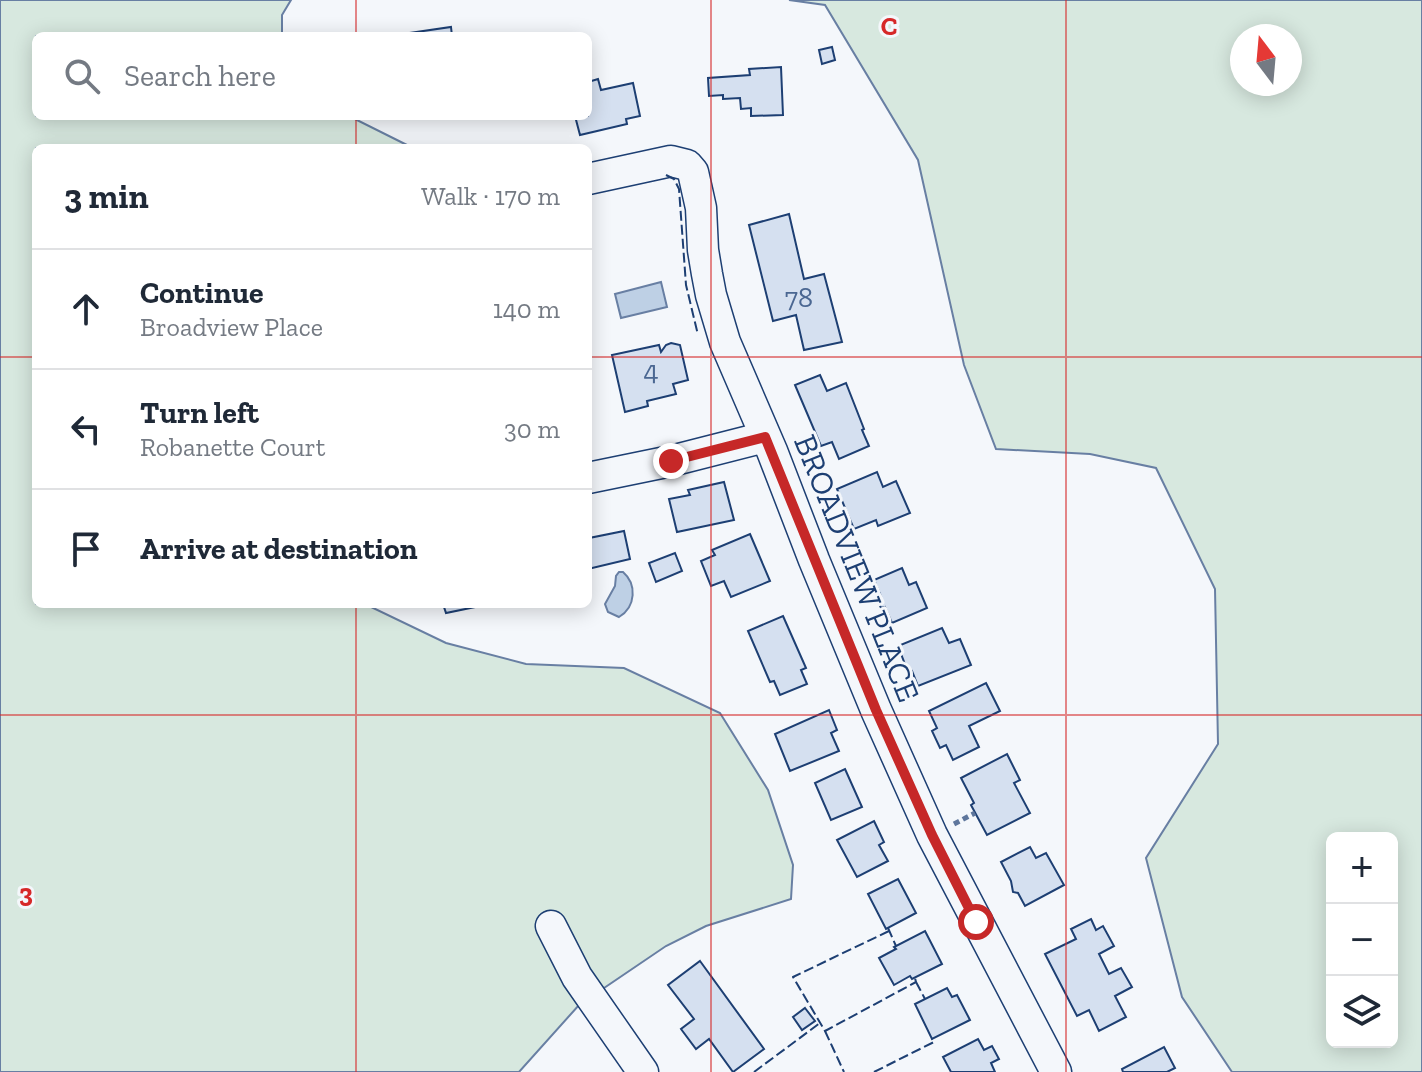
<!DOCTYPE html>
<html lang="en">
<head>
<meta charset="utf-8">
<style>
  body { margin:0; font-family:"Zilla Slab",serif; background:#f2f2f3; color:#1f2937 }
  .controls { position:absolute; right:24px; bottom:24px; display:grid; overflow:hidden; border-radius:12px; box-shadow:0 4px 20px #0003 }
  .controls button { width:72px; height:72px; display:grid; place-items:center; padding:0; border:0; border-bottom:2px solid #e0e1e3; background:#fff; color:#1f2937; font:40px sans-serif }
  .compass { position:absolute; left:1230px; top:24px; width:72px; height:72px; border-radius:50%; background:#fff; box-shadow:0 4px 20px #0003; rotate:344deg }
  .stop { position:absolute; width:24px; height:24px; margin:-18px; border:6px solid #c62828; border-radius:50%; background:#fff }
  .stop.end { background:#c62828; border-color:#fff; box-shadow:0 2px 8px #0008 }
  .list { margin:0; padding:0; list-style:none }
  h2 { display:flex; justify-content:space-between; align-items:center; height:104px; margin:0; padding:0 32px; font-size:34px }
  h2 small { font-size:26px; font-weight:400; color:#747a83 }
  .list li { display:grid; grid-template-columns:52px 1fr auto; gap:24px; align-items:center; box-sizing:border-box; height:120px; padding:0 32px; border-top:2px solid #e0e1e3 }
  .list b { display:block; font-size:30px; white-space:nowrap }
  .list p { margin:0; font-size:26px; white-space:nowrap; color:#747a83 }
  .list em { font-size:26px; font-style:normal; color:#747a83 }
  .icon { flex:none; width:44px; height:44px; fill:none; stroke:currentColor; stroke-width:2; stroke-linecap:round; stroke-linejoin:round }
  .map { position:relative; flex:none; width:1422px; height:1072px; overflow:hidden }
  .search { position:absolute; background:#fff; box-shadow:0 4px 20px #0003; left:32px; top:32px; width:560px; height:88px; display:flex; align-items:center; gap:20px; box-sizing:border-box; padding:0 28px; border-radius:12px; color:#747a83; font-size:30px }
  .panel { position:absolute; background:#fff; box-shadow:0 4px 20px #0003; left:32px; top:144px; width:560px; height:464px; border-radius:12px }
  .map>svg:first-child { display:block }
  .green { fill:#d7e8df; stroke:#687fa3; stroke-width:2; fill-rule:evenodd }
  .water { fill:#bed0e5; stroke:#687fa3; stroke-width:2 }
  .building { fill:#d5e0f0; stroke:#1d3f73; stroke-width:2 }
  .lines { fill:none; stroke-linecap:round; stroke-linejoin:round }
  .minor-casing { stroke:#1d3f73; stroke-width:33 }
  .path { stroke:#5e769c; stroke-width:5; stroke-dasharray:6 4; stroke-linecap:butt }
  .minor { stroke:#f4f7fb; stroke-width:30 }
  .fence { stroke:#1d3f73; stroke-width:2; stroke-dasharray:10 4; stroke-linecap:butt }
  .route { stroke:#c62828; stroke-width:10 }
  .grid { fill:none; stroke:#d62828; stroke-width:2; stroke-opacity:0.55 }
  .labels { text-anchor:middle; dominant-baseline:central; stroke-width:6; stroke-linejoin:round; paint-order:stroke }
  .number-label { font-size:28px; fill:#4b6792 }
  .street-label { font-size:32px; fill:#1d3f73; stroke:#f4f7fb }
  .grid-label { font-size:26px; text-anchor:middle; font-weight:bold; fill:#d62828; stroke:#f4f7fb; stroke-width:6; stroke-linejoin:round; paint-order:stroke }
</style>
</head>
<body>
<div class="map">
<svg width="1422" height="1072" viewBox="0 0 1422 1072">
  <rect width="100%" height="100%" fill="#f4f7fb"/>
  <g class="green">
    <path d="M0 0H291L282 15V36H36V116H349L413 148H36V604H365L446 643 526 664 624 668 720 713 768 790 793 865 791 899 706 926 666 946 579 1005 519 1072H0Z"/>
    <path d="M789 0H1422V1072H1232L1182 997 1146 858 1218 744 1215 589 1156 468 1090 454 996 449 964 365 918 160 825 5ZM1290 36V84H1242V36ZM1332 838H1392V1042H1332Z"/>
  </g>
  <g class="water">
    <path d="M661 282 667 307 621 318 615 294Z"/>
    <path d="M619 572H623C637 584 636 607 619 617L608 612 605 604 615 586 616 576Z"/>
  </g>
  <g class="building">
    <path d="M451 27 452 36H389Z"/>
    <path d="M832 47 835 60 822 64 819 50Z"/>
    <path d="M781 67 783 115 751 116V108L741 109 740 98 723 99V95L709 96 708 78 750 75 749 69Z"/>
    <path d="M598 79 601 90 633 83 640 116 626 119 627 124 580 135 575 116H588V82Z"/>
    <path d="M789 214 804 279 824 274 842 342 804 350 796 315 773 321 749 225Z"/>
    <path d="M671 343 680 345 688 380 673 384 676 394 647 401 648 406 625 412 612 355 659 345 661 352 666 345Z"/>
    <path d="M820 375 827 391 846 383 864 429 862 430 869 446 839 459 832 442 821 446 795 385Z"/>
    <path d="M877 472 883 487 896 481 910 513 878 526 876 520 854 529 837 489Z"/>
    <path d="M724 482 734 520 677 532 669 499 690 495 688 490Z"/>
    <path d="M624 531 630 559 588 569V535L589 538Z"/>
    <path d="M750 534 770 581 731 597 724 581 711 586 701 561 715 555 712 550Z"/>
    <path d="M675 553 682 571 656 582 649 563Z"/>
    <path d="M902 568 909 585 916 582 927 608 892 623 885 607 881 608 877 598 881 596 874 580Z"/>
    <path d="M443 604H479L480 606 446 613Z"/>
    <path d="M783 616 806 668 801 670 807 684 780 695 774 681 770 682 748 631Z"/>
    <path d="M942 628 949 643 960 639 971 665 918 686 912 671 908 672 898 646Z"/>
    <path d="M986 683 1000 711 969 726 979 747 953 760 946 745 940 748 932 731 937 728 929 711Z"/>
    <path d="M829 710 837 730 831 733 839 751 790 771 775 734Z"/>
    <path d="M1007 754 1020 780 1014 783 1030 813 987 835 971 805 974 803 961 778Z"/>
    <path d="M845 769 862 807 831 820 815 783Z"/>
    <path d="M874 821 884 842 879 845 888 861 857 877 837 840Z"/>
    <path d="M1030 847 1036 858 1046 853 1064 885 1025 906 1018 893 1013 892 1011 881 1001 862Z"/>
    <path d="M898 879 916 913 886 929 868 894Z"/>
    <path d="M1091 919 1096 930 1103 926 1114 946 1099 954 1109 974 1121 968 1132 987 1115 996 1126 1017 1099 1031 1089 1010 1077 1016 1045 954 1076 939 1071 929Z"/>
    <path d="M925 931 942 964 912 979 910 976 894 985 879 958 896 949 894 947Z"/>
    <path d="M700 961 764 1049 733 1072 709 1039 696 1049 681 1029 694 1019 668 985Z"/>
    <path d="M947 988 952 997 957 995 970 1020 932 1039 915 1004Z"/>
    <path d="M805 1008 815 1021 802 1030 793 1017Z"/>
    <path d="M978 1039 984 1050 992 1046 999 1059 991 1063 995 1072H951L943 1057Z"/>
    <path d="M1164 1047 1175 1068 1167 1072H1123L1122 1069Z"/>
  </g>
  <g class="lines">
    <g class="minor-casing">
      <g id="minor">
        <path d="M588 179 671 161 687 165 693 172 701 208 703 250 707 274 711 295 725 342 772 451 814 560 876 710 932 835 1056 1072"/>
        <path d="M588 478 671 461 765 437"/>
        <path d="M551 926 577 977 643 1072"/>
      </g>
    </g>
    <path class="path" d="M954 824 975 813"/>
    <use href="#minor" class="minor"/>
    <g class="fence">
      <path d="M666 175 674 179 679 189 686 285 698 335"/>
      <path d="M888 928 896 946"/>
      <path d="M889 931 793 977 825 1031 916 982 915 978"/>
      <path d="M916 982 925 999"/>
      <path d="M825 1031 844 1072"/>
      <path d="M754 1072 820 1023"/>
      <path d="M874 1072 934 1042 932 1039"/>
    </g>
  </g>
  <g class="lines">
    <path class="route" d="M671 461 765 437 876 710 932 835 976 922"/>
  </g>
  <path class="grid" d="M356 0V36M711 0V1072M1066 0V1072M356 116V148M0 357H36M588 357H1422M356 604V1072M0 715H1422"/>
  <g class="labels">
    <g class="number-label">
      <text x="799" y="297">78</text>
      <text x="651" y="370">4</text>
    </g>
    <g class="street-label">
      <text transform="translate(857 568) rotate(68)">BROADVIEW PLACE</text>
    </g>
  </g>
  <g class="grid-label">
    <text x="889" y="35">C</text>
    <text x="26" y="902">3</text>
  </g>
</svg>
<div class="controls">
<button>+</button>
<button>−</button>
<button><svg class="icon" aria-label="layers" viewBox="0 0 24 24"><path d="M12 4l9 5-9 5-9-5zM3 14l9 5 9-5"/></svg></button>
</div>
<svg class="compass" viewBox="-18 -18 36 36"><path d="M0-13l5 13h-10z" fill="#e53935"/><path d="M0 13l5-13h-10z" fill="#747a83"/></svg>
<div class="stop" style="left:976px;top:922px"></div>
<div class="stop end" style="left:671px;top:461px"></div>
<div class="search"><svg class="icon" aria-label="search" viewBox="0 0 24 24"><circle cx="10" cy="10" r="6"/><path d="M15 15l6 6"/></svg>Search here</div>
<section class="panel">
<h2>3 min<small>Walk · 170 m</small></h2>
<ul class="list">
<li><svg class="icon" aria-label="ahead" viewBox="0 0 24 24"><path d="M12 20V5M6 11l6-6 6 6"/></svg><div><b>Continue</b><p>Broadview Place</p></div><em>140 m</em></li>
<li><svg class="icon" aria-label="left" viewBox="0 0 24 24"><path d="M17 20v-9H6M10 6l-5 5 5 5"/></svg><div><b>Turn left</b><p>Robanette Court</p></div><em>30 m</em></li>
<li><svg class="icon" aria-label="arrive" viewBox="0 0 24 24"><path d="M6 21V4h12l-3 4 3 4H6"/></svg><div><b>Arrive at destination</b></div></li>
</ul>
</section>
</div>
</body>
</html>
